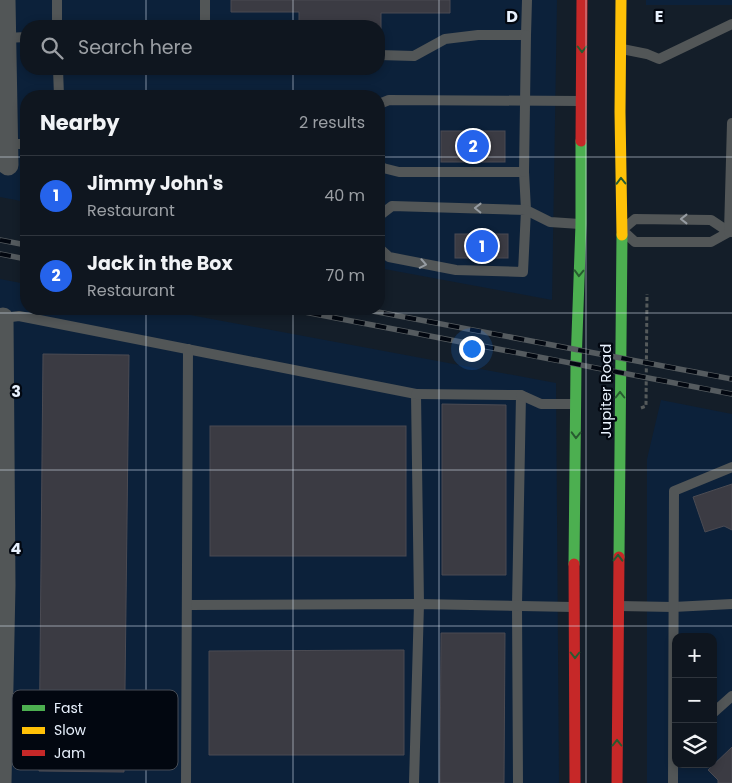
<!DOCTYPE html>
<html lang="en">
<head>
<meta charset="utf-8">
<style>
  body { margin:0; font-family:Poppins,sans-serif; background:#181f28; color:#f1f3f6 }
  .controls { position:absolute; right:15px; bottom:15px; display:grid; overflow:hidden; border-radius:10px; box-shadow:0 2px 8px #0003 }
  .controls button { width:45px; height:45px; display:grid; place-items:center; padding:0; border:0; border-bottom:1px solid #2f353d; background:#0f161f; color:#f1f3f6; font:25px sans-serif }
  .you { position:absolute; left:471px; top:348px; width:18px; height:18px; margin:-12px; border:4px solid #fff; border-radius:50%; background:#1a73e8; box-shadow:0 0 0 8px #1a73e833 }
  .badge { display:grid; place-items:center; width:32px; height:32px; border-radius:50%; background:#2563eb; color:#fff; font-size:16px; font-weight:700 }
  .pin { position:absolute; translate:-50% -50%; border:2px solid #fff; box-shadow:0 1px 5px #0006 }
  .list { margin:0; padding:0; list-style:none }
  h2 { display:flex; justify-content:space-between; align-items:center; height:65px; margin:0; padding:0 20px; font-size:21px }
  h2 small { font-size:16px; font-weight:400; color:#9b9fa4 }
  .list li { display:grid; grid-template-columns:32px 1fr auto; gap:15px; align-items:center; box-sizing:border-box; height:80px; padding:0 20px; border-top:1px solid #2f353d }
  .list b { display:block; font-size:19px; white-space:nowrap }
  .list p { margin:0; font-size:16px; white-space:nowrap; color:#9b9fa4 }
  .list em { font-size:16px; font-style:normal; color:#9b9fa4 }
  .icon { flex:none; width:28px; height:28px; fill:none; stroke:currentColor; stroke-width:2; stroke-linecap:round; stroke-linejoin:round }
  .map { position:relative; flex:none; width:732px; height:783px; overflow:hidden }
  .search { position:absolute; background:#0f161f; box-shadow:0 2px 8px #0003; left:20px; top:20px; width:365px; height:55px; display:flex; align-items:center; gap:12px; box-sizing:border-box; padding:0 18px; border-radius:20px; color:#9b9fa4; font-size:19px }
  .panel { position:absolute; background:#0f161f; box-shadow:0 2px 8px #0003; left:20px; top:90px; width:365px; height:225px; border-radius:20px }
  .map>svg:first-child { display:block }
  .built { fill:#0c213a; fill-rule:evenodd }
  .building { fill:#3b3b43; stroke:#4b4b53 }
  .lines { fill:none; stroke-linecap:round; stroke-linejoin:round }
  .path { stroke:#555a5b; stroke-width:3; stroke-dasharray:4 2.5; stroke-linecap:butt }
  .lane { stroke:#525657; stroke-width:10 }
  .street { stroke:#525657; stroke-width:21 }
  .fast { stroke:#4caf50; stroke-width:11 }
  .slow { stroke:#ffc107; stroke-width:11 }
  .jam { stroke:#c62828; stroke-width:11 }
  .rail-casing { stroke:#555b5f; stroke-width:5.5 }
  .rail { stroke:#020710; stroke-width:4; stroke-dasharray:11; stroke-linecap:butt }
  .oneway { stroke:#275b30 }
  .oneway2 { stroke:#969ca2 }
  .grid { fill:none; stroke:#e8f1fd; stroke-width:1; stroke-opacity:0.55 }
  .labels { text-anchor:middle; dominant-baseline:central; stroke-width:4.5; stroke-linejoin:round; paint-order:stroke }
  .street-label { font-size:15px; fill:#e8f1fd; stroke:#020710 }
  .key { fill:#020710; stroke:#474d57; stroke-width:1 }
  .key-label { font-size:14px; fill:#e8f1fd }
  .grid-label { font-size:16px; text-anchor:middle; font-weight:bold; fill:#e8f1fd; stroke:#020710; stroke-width:4.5; stroke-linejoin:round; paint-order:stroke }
</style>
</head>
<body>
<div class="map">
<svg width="732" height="783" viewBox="0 0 732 783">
  <rect width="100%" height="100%" fill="#141e29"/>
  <g class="built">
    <path d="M0 0H557L552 300 379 268V96H26V202L0 197ZM26 26H379V69H26Z"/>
    <rect x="646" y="0" width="86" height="5"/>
    <path d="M0 279 26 284V309H158L556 383 559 783H0Z"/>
    <path d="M661 400 732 414V783H647V459ZM676 637H713V764H676Z"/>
  </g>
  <g class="building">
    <path d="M231 0H450V13H381V36H379V26H299V12H231Z"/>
    <rect x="441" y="131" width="64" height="31"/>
    <rect x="455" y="234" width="53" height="24"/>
    <path d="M43 354 129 355 124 772 39 771Z"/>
    <path d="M442 404 506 405V575H442Z"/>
    <rect x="210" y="426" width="196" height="130"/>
    <path d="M732 484V530L724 526 705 532 693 497Z"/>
    <path d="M441 633H505L504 783H440Z"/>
    <path d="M404 650V755H209V651Z"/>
    <path d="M732 747V783H718V780L708 770Z"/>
  </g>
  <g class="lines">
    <path class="path" d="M641 408 646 406 647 294"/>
    <g class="lane">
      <path d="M57 0V26"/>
      <path d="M205 0V26"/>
      <path d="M6 38 26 37"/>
      <path d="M622 49 647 54 659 59 732 24"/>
      <path d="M379 55 414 56 445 39 478 35H526L527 0"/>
      <path d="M58 69 59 96"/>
      <path d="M59 96H128"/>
      <path d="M379 104 389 100 580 101"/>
      <path d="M7 144H26"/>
      <path d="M379 164 383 168 399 172H524L526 210 550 222 580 224"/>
      <path d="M524 172 526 35"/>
      <path d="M379 216 392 206 526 210 523 272 456 270 389 257 379 248"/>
      <path d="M732 231 729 232 711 242H635L622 230 635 219 711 220 729 232H732"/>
      <path d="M729 232 732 123"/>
      <path d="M1 317 3 318 19 316 416 394 419 604 414 783"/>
      <path d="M416 394 521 395 517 605 518 783"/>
      <path d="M521 395 541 404H576"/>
      <path d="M187 605 419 604 573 607"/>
      <path d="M619 606 673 607 732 604"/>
      <path d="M713 713 732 696"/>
      <path d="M186 783 188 349"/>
      <path d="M673 783 674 491 732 467"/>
    </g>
    <g class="street">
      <path d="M5 0 8 165"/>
      <path d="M1 783 5 585 3 318"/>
    </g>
    <g class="fast">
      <path d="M619 557 622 235"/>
      <path d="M574 564 576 364 581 224V141"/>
    </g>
    <path class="slow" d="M621 0 620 112 622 235"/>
    <g class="jam">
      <path d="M581 141 582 0"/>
      <path d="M574 564 575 783"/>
      <path d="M617 783 619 557"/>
    </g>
    <g class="rail-casing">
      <g id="rail">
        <path d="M0 240 26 245"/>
        <path d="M0 254 26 259"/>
        <path d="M289 309 732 394"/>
        <path d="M362 309 732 379"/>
      </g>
    </g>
    <use href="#rail" class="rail"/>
  </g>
  <defs><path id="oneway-chevron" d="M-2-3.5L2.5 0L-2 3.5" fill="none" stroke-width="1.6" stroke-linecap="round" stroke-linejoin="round" transform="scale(1.25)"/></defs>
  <g class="oneway">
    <use href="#oneway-chevron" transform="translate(582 49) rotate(90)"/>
    <use href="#oneway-chevron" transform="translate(621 181) rotate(-91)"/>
    <use href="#oneway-chevron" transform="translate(579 273) rotate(92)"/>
    <use href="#oneway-chevron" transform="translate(620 395) rotate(-90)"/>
    <use href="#oneway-chevron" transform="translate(576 435) rotate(91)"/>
    <use href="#oneway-chevron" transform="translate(618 558) rotate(-89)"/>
    <use href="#oneway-chevron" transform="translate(575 655) rotate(90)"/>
    <use href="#oneway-chevron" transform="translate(617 743) rotate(-90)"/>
  </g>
  <g class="oneway2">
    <use href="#oneway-chevron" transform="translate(478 208) rotate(-179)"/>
    <use href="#oneway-chevron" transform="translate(684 219) rotate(-180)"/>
    <use href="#oneway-chevron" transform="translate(423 264) rotate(11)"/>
  </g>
  <path class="grid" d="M146 0V26M293 0V26M439 0V783M586 0V783M146 69V96M293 69V96M0 157H26M379 157H732M146 309V783M293 309V783M0 313H732M0 470H732M0 626H732"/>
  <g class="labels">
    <g class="street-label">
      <text transform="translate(605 391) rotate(-90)">Jupiter Road</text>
    </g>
  </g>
  <rect x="12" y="690" width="166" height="80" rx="8" class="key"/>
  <rect x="22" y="705" width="23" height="6" fill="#4caf50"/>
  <rect x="22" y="727" width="23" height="7" fill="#ffc107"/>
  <rect x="22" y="750" width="23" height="6" fill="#c62828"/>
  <g class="key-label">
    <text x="54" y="713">Fast</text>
    <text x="54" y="735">Slow</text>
    <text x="54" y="758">Jam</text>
  </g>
  <g class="grid-label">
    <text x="512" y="22">D</text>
    <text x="659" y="22">E</text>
    <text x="16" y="397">3</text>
    <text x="16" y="554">4</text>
  </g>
</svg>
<div class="controls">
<button>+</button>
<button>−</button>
<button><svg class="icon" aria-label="layers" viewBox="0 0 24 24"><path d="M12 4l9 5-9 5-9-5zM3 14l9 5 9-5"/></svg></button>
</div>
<div class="you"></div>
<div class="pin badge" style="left:482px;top:246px">1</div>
<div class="pin badge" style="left:473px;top:146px">2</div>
<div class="search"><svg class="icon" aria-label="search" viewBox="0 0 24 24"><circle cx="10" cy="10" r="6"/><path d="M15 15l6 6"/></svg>Search here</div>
<section class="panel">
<h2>Nearby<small>2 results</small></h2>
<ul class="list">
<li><span class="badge">1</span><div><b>Jimmy John's</b><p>Restaurant</p></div><em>40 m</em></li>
<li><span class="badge">2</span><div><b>Jack in the Box</b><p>Restaurant</p></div><em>70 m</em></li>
</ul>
</section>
</div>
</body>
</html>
